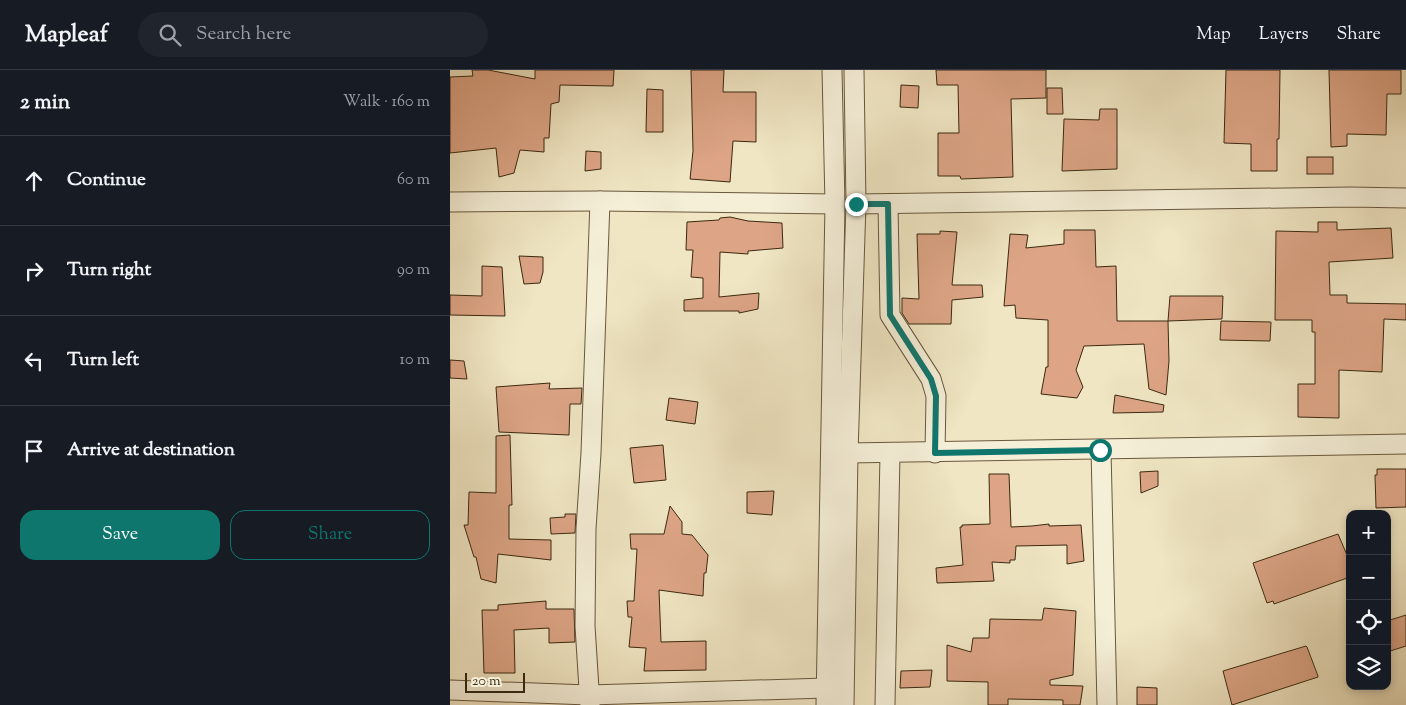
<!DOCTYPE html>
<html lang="en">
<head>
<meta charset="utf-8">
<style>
  body { margin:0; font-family:"Sorts Mill Goudy",serif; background:#20242c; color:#f1f3f6 }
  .controls { position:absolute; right:15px; bottom:15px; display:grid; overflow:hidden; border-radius:10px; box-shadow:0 2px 8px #0003 }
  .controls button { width:45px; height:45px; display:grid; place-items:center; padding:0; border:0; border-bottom:1px solid #363941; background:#171b24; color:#f1f3f6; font:25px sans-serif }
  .scale { position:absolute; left:15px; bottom:12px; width:60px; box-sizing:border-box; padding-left:5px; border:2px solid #3b2910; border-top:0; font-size:14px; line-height:18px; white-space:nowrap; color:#3b2910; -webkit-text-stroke:4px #f5efd8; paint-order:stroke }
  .stop { position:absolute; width:15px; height:15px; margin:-11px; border:4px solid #0f766e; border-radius:50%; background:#fff }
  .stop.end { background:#0f766e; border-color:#fff; box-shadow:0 1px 5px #0008 }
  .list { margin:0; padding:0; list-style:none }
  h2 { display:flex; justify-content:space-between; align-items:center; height:65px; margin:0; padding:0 20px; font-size:21px }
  h2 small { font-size:16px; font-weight:400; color:#9ea1a6 }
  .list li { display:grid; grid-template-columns:32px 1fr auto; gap:15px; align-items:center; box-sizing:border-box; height:90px; padding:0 20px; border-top:1px solid #363941 }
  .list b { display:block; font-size:19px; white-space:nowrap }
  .list em { font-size:16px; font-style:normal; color:#9ea1a6 }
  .actions { display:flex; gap:10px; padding:15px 20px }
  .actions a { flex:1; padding:11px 0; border:1px solid #0f766e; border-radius:15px; text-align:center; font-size:18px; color:#0f766e }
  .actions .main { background:#0f766e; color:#fff }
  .icon { flex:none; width:28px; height:28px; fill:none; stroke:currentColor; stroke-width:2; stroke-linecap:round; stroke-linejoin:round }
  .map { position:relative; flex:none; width:956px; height:635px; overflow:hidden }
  header { display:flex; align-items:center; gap:30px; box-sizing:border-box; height:70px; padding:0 25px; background:#171b24; border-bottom:1px solid #363941 }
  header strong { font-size:24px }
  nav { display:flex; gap:28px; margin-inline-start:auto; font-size:18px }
  .search { width:350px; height:45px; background:#20242c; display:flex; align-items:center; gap:12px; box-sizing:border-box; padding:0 18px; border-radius:28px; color:#9ea1a6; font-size:19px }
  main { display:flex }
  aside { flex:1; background:#171b24 }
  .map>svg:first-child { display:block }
  .building { fill:#dda586; stroke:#3b2910 }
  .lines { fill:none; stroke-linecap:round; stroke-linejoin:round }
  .minor-casing { stroke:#68583d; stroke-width:21 }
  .minor { stroke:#f5efd8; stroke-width:19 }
  .route { stroke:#0f766e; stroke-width:6 }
</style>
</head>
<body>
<header>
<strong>Mapleaf</strong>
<div class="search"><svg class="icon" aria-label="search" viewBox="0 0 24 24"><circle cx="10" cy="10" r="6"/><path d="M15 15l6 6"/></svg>Search here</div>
<nav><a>Map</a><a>Layers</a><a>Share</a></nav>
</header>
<main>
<aside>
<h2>2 min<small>Walk · 160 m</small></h2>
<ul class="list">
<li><svg class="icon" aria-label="ahead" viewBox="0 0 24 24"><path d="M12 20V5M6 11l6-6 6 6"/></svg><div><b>Continue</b></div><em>60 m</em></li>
<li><svg class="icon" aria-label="right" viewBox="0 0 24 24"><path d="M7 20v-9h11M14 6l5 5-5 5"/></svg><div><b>Turn right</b></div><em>90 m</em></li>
<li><svg class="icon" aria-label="left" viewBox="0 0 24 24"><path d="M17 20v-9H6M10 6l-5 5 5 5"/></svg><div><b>Turn left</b></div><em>10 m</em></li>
<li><svg class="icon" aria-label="arrive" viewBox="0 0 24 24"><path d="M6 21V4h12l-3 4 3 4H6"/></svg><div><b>Arrive at destination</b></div></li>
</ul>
<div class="actions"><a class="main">Save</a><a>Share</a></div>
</aside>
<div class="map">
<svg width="956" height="635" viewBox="0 0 956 635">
  <rect width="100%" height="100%" fill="#f0e6c3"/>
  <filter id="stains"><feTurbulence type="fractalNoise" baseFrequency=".004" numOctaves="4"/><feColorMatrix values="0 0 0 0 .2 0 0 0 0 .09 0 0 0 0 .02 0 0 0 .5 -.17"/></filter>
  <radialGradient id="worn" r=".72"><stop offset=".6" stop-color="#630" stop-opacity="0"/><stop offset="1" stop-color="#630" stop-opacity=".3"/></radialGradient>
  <g class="building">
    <path d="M22 0H38L85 9V0H164L163 16 110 15 109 32 101 34 99 68H94V82L70 80 64 103 49 107 46 78 0 83V7L23 6Z"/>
    <path d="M241 0H274L273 22H306V72L283 71 280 112 240 109 243 81Z"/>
    <path d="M486 0H596V28L561 29 563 107 511 109 510 106H488V63H509L508 15H487Z"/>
    <path d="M776 0H830L829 69H827V101H801V74L774 73Z"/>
    <path d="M879 0H951V24H937L936 65 897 64V76L881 77Z"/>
    <path d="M451 15 469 16 468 38 450 37Z"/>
    <path d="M597 18H612L613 44H597Z"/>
    <path d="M197 19 213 20V62H196Z"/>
    <path d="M650 39H667V99L612 101 614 49 649 50Z"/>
    <path d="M136 81 151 82V99L135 101Z"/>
    <rect x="857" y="87" width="26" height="17"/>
    <path d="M280 147 298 151 332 153 333 178 298 181V184L270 182 269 227 309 223 308 239 289 243V241H234V230L253 228V208L241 207 243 180H236L237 152 269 150 270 148Z"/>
    <path d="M868 152H887V160L941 158 943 188 879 192 880 225H897V233L956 234V250L934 249 932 302 889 300V348L848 347V314H865V262H862V250H825L826 161 868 162Z"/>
    <path d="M614 160H645L646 197 666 196 667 251H718L719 291 716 325 699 319 694 274 634 276 626 300 633 317 627 328 591 324 596 297H598V250L566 248 565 235 554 236 560 164 578 165 576 178 614 174Z"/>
    <path d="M490 161 507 162 502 215H532L533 227 502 230 501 254H459L452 243V228L469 229 467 164H490Z"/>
    <path d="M69 186 93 187V202L90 213 74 214Z"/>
    <path d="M32 196 52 197 55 246 0 245V225L32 226Z"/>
    <path d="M720 226H773L772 249 718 251Z"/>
    <path d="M771 251 821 252 820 271 770 270Z"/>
    <path d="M0 290 14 291 17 309 0 308Z"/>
    <path d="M100 313 99 319 132 318 131 334H120L119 365 49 362 46 317Z"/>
    <path d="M665 325 714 335 713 342 663 343Z"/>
    <path d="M219 328 248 332 245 354 216 350Z"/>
    <path d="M60 365 62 435H59V469L101 470V490L48 484 46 513 31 509 26 487H24L14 455H18L19 422 46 423V366Z"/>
    <path d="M213 375 216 410 184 413 180 378Z"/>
    <path d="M927 399H956V437L926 438 925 405H927Z"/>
    <path d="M708 401V416L691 423 690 402Z"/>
    <path d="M539 404H559L561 457 582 456 599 454V456L631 455 634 491 617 494V475L566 476 565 490H560V493L542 492 544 511 487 513 486 498 513 495 510 457H512V455L540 454Z"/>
    <path d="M324 421 322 445 297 443V422Z"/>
    <path d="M220 436 232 452V464L242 465 258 485 256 503H254L253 526 209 520 211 572 256 571V600L194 601 196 578 179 577 182 547H178L177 531H184L187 479H181L180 464H214Z"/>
    <path d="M115 444H126L125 463 101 464 100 448 115 447Z"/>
    <path d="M888 464 900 492V507L824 534 823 531 817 533 803 493Z"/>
    <path d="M96 531V539H124L125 572 99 573V558L64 560 65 603H34L32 540H48V535Z"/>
    <path d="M594 538 626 541 623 605 600 610V615L633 616 630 635H613V630L558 629V635H538V612L497 611V575L521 582 523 568H539L540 549 592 550Z"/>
    <path d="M956 545V576L937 582V551Z"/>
    <path d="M856 576 857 577 868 606V607L782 635 773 601Z"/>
    <path d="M482 600 480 617 450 618 451 601Z"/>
    <path d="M687 617 707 618V635H687Z"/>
  </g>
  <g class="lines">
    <g class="minor-casing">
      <g id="minor">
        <path d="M0 132 150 131 385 134"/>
        <path d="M406 134 900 127 956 128"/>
        <path d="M438 134 440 245 481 309 486 326 485 383"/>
        <path d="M651 380 657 635"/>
        <path d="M398 383 956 374"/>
        <path d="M0 620 139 625 376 618"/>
        <path d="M140 635 135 556 136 459 141 383 150 131"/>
        <path d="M376 635 385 134 382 0"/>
        <path d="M394 635 398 383 406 134 404 0"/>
        <path d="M435 635 440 384"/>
      </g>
    </g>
    <use href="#minor" class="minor"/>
  </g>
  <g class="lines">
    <path class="route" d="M406 134H438L440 245 481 309 486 326 485 383 650 380"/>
  </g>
  <rect width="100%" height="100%" filter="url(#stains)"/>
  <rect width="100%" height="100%" fill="url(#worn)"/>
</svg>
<div class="controls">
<button>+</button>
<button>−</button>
<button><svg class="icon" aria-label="locate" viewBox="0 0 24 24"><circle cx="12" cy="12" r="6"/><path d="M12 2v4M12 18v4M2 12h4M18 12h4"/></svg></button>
<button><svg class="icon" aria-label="layers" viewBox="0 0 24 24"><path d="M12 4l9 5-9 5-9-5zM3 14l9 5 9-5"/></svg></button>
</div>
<div class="scale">20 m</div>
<div class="stop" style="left:650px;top:380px"></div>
<div class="stop end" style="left:406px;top:134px"></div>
</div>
</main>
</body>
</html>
